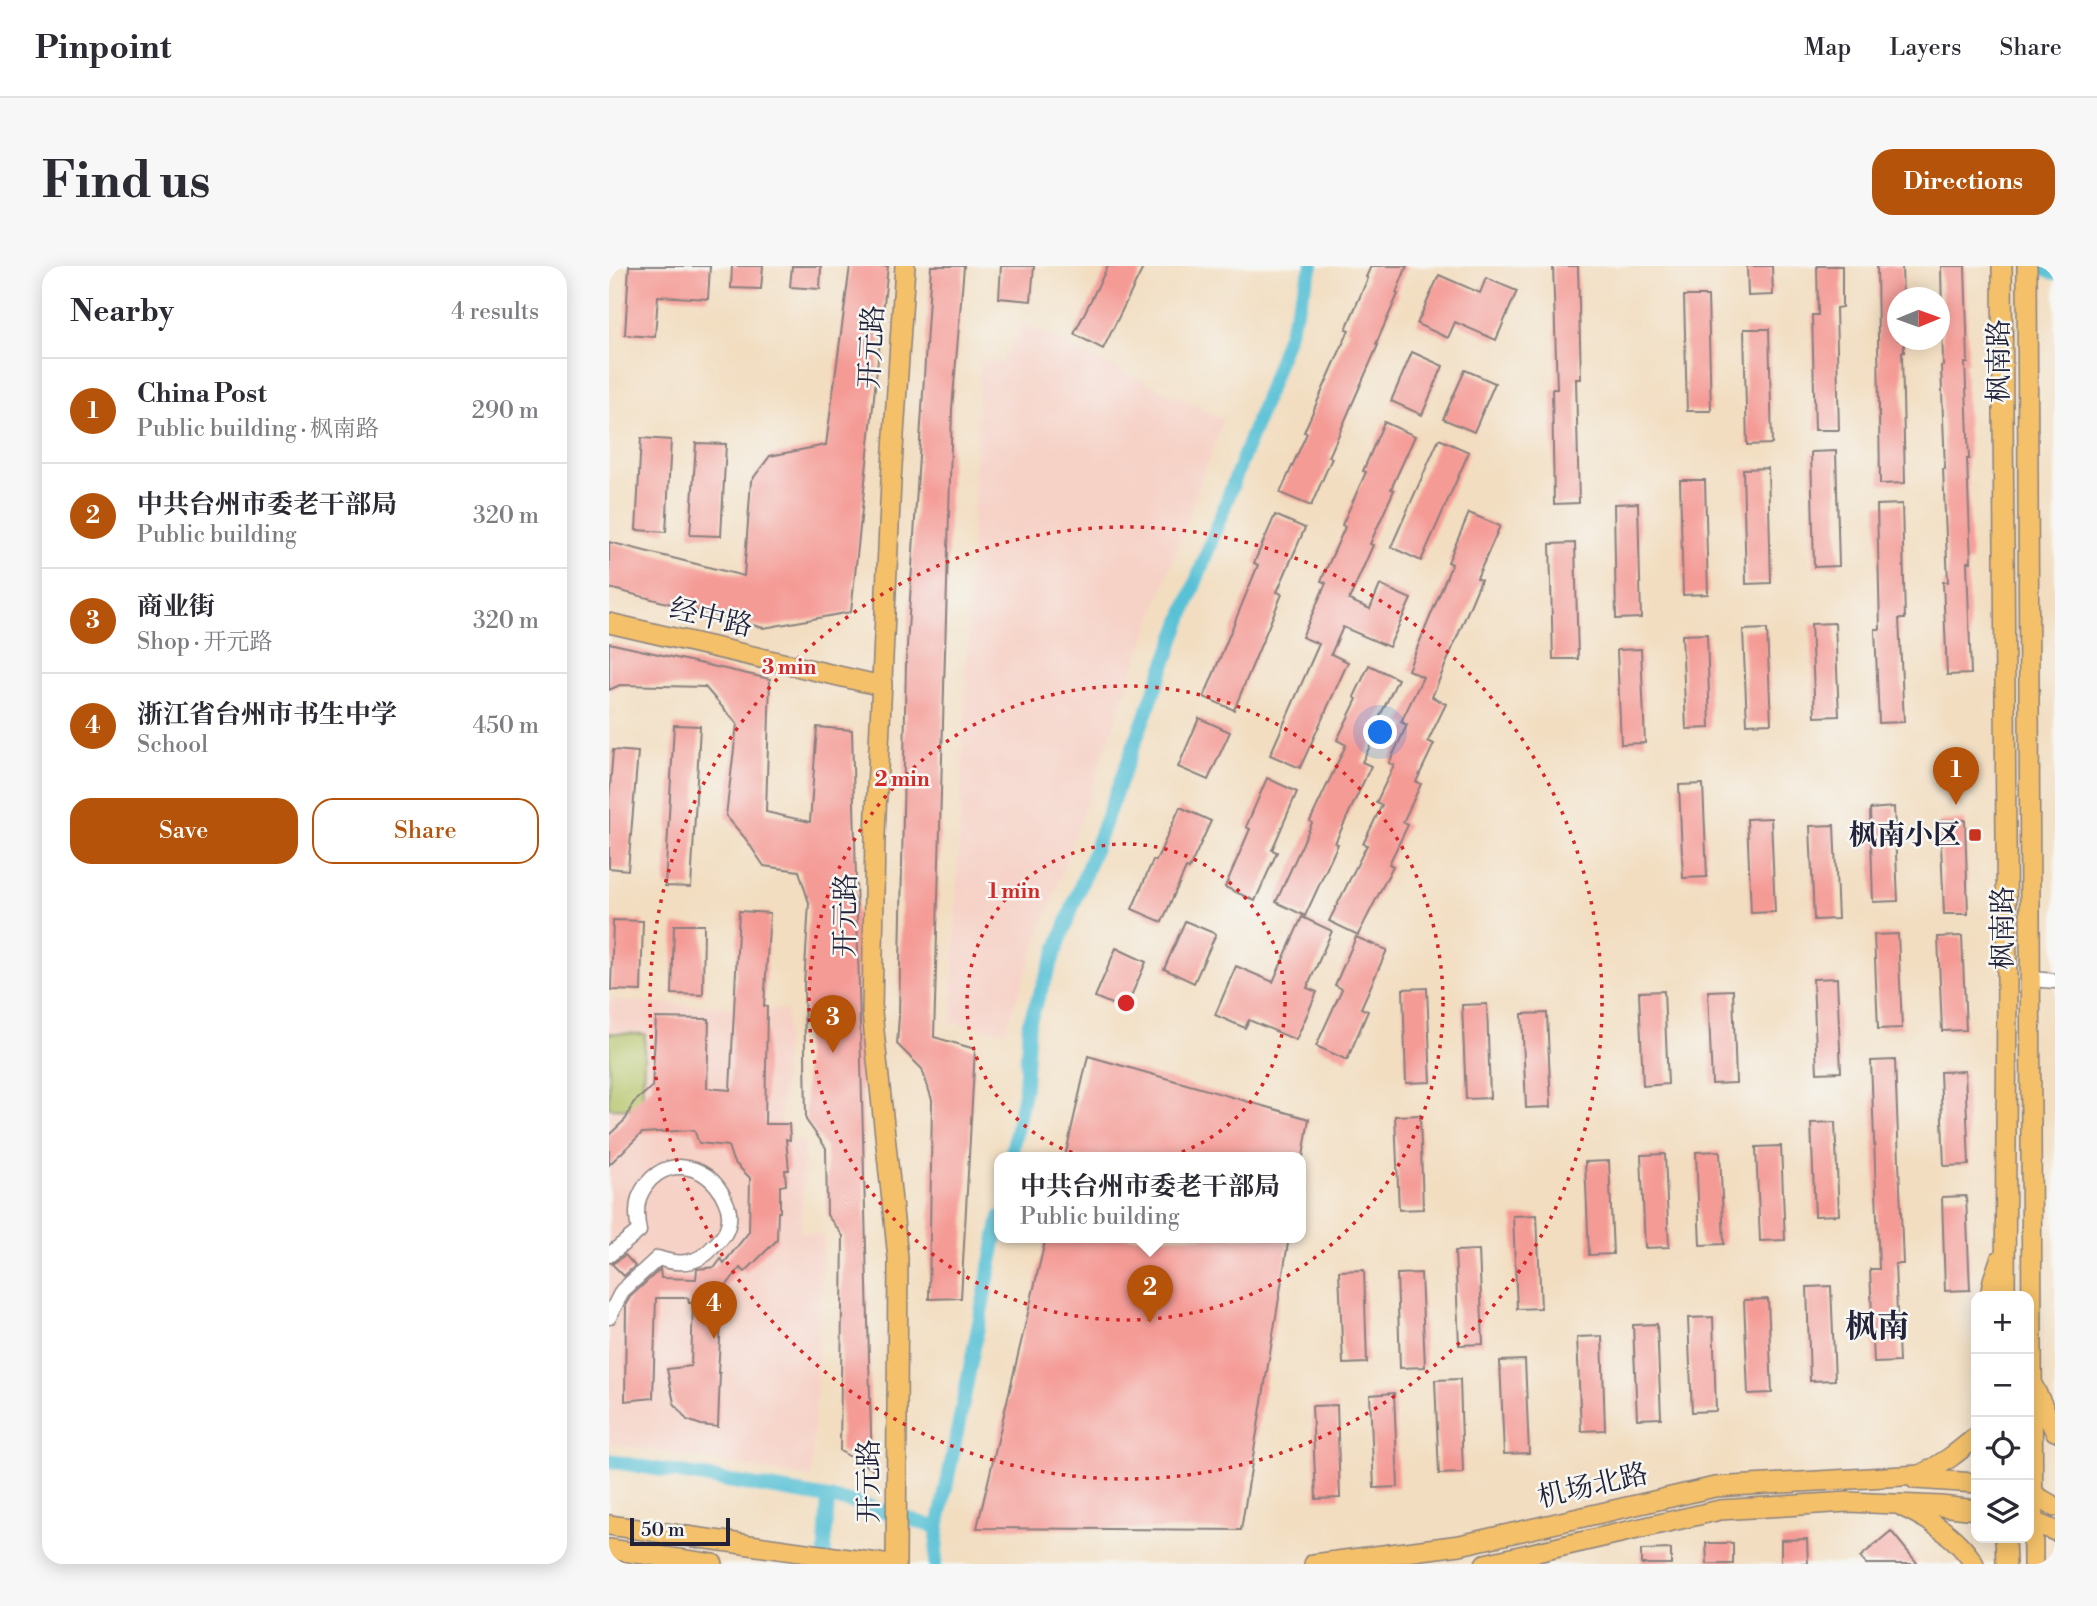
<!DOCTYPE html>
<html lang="en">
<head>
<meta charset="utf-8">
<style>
  body { margin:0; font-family:"Libre Bodoni","Noto Serif SC",serif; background:#f7f7f7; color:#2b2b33 }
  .controls { position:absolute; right:21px; bottom:21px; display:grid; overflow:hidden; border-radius:14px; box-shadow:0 4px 18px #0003 }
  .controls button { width:63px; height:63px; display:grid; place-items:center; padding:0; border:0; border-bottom:2px solid #e1e1e2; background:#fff; color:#2b2b33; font:35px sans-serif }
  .compass { position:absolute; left:1278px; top:21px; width:63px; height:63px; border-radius:50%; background:#fff; box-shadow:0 4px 18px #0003; rotate:89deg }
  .scale { position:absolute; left:21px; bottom:18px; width:100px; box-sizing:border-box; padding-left:7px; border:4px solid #22223b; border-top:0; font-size:19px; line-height:24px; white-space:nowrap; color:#22223b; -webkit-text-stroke:5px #f6f6f2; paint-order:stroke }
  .you { position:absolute; left:772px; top:467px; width:24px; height:24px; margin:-18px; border:5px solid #fff; border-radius:50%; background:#1a73e8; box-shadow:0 0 0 10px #1a73e833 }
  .badge { display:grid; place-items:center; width:46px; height:46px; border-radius:50%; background:#b45309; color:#fff; font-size:23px; font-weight:700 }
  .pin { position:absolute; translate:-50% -58px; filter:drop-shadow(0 2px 4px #0008) }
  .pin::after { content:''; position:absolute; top:37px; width:24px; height:21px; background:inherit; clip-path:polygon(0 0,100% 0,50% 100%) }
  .popup { position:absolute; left:385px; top:886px; width:312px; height:91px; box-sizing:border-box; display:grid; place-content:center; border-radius:14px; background:#fff; filter:drop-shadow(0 2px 5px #0005); font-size:23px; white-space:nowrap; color:#7c7c81 }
  .popup b { font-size:26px; color:#2b2b33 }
  .popup::after { content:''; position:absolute; left:50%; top:100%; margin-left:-14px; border:14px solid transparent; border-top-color:#fff }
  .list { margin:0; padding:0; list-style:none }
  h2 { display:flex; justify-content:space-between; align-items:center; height:91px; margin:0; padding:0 28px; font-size:30px }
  h2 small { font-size:23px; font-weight:400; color:#7c7c81 }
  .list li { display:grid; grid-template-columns:46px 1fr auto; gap:21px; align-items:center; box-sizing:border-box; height:105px; padding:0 28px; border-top:2px solid #e1e1e2 }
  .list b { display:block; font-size:26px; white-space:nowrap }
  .list p { margin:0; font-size:23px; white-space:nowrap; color:#7c7c81 }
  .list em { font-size:23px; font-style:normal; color:#7c7c81 }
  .actions { display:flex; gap:14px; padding:21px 28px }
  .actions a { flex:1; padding:16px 0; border:2px solid #b45309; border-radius:21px; text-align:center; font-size:24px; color:#b45309 }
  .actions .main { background:#b45309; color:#fff }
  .icon { flex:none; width:38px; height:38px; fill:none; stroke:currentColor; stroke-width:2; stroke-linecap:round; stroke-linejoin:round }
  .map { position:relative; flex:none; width:1446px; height:1298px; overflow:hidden; border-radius:21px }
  header { display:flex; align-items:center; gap:42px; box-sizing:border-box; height:98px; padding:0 35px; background:#fff; border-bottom:2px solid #e1e1e2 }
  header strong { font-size:33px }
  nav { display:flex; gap:38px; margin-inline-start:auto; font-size:24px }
  .intro { display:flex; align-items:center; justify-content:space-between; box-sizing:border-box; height:168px; padding:0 42px }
  h1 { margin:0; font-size:49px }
  .button { padding:18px 32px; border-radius:21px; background:#b45309; color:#fff; font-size:24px; font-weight:700 }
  main { display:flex; gap:42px; padding:0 42px }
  aside { flex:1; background:#fff; border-radius:21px; box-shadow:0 4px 18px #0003 }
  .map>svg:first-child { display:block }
  .built { fill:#f6d1c6 }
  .green { fill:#b4c366; stroke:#6b7250; stroke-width:2 }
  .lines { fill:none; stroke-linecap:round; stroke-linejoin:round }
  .canal { stroke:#59c1d6; stroke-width:14 }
  .building { fill:#f59b96 }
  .minor-casing { stroke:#8a807e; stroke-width:17 }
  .major-casing { stroke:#8a807e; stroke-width:22 }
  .minor { stroke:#fff; stroke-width:14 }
  .major { stroke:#f4c16a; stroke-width:19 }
  .ring { fill:none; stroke:#d62828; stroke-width:3.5; stroke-dasharray:3.5 7 }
  .poi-dot { fill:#c8321e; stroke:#f6f6f2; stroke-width:2.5 }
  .labels { text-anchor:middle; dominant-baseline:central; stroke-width:5; stroke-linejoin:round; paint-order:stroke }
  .street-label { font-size:28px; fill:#22223b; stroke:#f6f6f2 }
  .poi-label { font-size:28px; font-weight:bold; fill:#22223b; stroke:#f6f6f2; text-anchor:end }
  .quarter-label { font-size:32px; font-weight:bold; fill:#22223b; stroke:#f6f6f2 }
  .centre { fill:#d62828; stroke:#f6f6f2; stroke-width:3.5 }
  .ring-label { font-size:21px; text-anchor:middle; font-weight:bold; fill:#d62828; stroke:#f6f6f2; stroke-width:5; stroke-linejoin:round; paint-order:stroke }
</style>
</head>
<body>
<header>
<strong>Pinpoint</strong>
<nav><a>Map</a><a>Layers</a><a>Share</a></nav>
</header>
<div class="intro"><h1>Find us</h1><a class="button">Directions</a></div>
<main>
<aside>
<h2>Nearby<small>4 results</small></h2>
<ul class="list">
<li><span class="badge">1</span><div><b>China Post</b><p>Public building · 枫南路</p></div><em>290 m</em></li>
<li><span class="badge">2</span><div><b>中共台州市委老干部局</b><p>Public building</p></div><em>320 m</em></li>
<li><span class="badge">3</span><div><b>商业街</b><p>Shop · 开元路</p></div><em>320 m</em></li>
<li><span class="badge">4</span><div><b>浙江省台州市书生中学</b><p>School</p></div><em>450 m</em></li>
</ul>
<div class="actions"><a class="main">Save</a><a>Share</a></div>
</aside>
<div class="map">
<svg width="1446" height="1298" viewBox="0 0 1446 1298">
  <rect width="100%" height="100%" fill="#f6f6f2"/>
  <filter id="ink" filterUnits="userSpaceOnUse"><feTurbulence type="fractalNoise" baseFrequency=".0143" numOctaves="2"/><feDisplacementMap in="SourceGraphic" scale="14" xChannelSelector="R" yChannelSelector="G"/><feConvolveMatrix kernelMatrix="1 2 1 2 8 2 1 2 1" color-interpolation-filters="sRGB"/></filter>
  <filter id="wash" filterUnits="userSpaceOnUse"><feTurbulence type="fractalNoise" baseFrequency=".00686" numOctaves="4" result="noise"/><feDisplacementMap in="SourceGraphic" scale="28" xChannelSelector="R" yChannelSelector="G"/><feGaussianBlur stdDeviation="1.57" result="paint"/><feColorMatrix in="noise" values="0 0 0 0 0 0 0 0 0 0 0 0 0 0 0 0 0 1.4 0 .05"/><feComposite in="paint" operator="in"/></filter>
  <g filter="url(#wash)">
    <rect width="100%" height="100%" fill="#f2ddc0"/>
    <g class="built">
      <path d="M414 58 614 153 396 765 342 757 371 94 393 97Z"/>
      <path d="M0 734 178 745 171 875 196 876 191 966 215 969 202 1212 0 1177Z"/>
    </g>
    <path class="green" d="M0 767 36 768 33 843 0 842Z"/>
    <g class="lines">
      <g class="canal">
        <path d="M1430 0 1446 7"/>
        <path d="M402 891 416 821 420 756 660 123 703 0"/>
        <path d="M0 1195 249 1237 329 1262 326 1298"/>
        <path d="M329 1262 391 951"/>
        <path d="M215 1297 219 1232"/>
      </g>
    </g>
    <g id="blocks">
      <g class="building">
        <path d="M20 0H101L99 33 49 30 46 71 16 69Z"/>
        <path d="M123 0H154L152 23 122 22Z"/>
        <path d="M183 0H212L211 23 181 21Z"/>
        <path d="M241 0H279L242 346 155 362 0 322V276L135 310 142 215 161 190 217 179Z"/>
        <path d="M322 0H355L343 143 325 771 366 783 352 1032 320 1033 323 834 313 803 288 778 290 750 297 396Z"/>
        <path d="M392 0H425L422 35 390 32Z"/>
        <path d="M499 0H535L494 83 465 68Z"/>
        <path d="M762 0H798L787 27 789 28 767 78 769 79 720 191 723 192 702 240 671 227 698 167 695 166 740 64 737 63 759 12 757 11Z"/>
        <path d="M944 0H969L972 113H967L970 237 945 238 943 123H948Z"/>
        <path d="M1138 0H1163L1164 29 1139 30Z"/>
        <path d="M1208 0H1233V41L1227 42 1230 164H1206L1203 49H1209Z"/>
        <path d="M1268 0H1293L1294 32H1289V74H1295V86H1293L1296 217 1271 218Z"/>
        <path d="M1332 0H1356L1359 97H1356L1360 193H1358L1362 296H1358L1362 408 1338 409 1334 316H1339L1334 203H1336L1332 100H1334Z"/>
        <path d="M830 9 871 27 877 12 908 25 887 74 846 56 839 72 808 58Z"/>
        <path d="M1075 30H1099L1102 145H1078Z"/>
        <path d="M1135 63H1160L1163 178 1138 179Z"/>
        <path d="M803 86 834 100 813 149 782 135Z"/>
        <path d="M856 104 886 117 865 166 834 153Z"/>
        <path d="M775 156 806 170 782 223 785 224 761 278 764 279 740 334 761 343 771 319 802 333 780 381 734 361 722 388 739 396 691 502 661 489 710 378 693 371 717 317 712 315 736 261 733 259 757 206 754 205Z"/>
        <path d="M32 172 62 174 57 266 27 264Z"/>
        <path d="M830 173 860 186 812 295 782 281Z"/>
        <path d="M87 177 117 178 112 270 81 269Z"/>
        <path d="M1227 185 1230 300 1205 301 1202 186Z"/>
        <path d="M1159 202 1162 317 1137 318 1134 203Z"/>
        <path d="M1071 214H1096L1099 328 1074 329Z"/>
        <path d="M1029 237 1032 352 1007 353 1005 238Z"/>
        <path d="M1293 238 1296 353H1290L1295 456 1270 457 1266 363H1271L1268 239Z"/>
        <path d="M860 247 891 260 868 312 872 314 823 431 837 438 819 475 825 478 807 516 812 518 794 556 799 559 780 598 784 600 749 669 720 655 758 579 754 578 773 539 767 537 785 499 780 497 798 459 792 456 814 411 799 404 843 298 839 296Z"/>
        <path d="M666 249 696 262 668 326 673 328 625 444 595 431 649 299 645 297Z"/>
        <path d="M966 277 969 393H944L941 278Z"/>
        <path d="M1226 357 1230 450 1206 451 1202 358Z"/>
        <path d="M1158 363 1162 457 1138 458 1134 364Z"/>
        <path d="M1098 368 1101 462 1077 463 1073 369Z"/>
        <path d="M0 377 161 413 157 546 201 556 208 461 243 464 263 1203 231 1185 234 970 218 949 217 882 197 854 195 719 200 637 190 605 155 600 136 572 117 550 128 458 96 421 11 419 0 424Z"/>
        <path d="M1032 383 1036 477 1012 478 1008 384Z"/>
        <path d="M760 399 789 413 769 454 773 456 753 496 762 500 726 577 729 578 696 650 667 636 703 557 701 555 737 479 728 474 748 433 745 431Z"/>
        <path d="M590 452 621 466 599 514 569 501Z"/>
        <path d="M65 459 91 460 82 621 56 620Z"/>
        <path d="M4 484 29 486 19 604 0 602V534Z"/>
        <path d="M658 512 688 526 663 584 668 586 646 635 616 621 641 563 637 561Z"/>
        <path d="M1094 518 1098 611 1074 612 1070 519Z"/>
        <path d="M571 541 602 555 580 603 577 602 553 656 523 643 544 594 547 595Z"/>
        <path d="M1285 541 1289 635 1264 636 1261 543Z"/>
        <path d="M1162 552 1166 646 1142 647 1138 553Z"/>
        <path d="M1356 554 1359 648H1335L1331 555Z"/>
        <path d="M1225 559 1229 653 1205 654 1201 560Z"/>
        <path d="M130 645 161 647 155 740 158 741 156 858H180L181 874 177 873 180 904H176L177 919 171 920V946H169L168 974 136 1006 131 1002 114 1024 109 1107H111L109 1161 92 1159 78 1154 65 1137 58 1103 82 1100 84 1037H80L79 1032H47L44 1132 16 1135 17 1038 21 1031 51 1003 52 1012 87 1013 88 1003 106 1001 112 993 115 997 140 966 141 912 124 895 119 880 90 877 85 864 33 867 0 899V869L17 853 24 837 43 821 47 752 100 753 98 822 121 824Z"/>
        <path d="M693 651 723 665 698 722 708 726 687 774 640 754 636 762 606 749 627 700 664 716Z"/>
        <path d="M4 654 34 655 32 725 2 724Z"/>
        <path d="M576 655 607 668 585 717 555 703Z"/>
        <path d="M65 659H95L94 729 63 728Z"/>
        <path d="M1289 668 1293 762 1269 763 1265 669Z"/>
        <path d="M1353 670 1357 764 1333 765 1329 671Z"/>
        <path d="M747 671 778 684 752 742 759 745 738 794 707 780 733 723 726 719Z"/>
        <path d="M507 682 537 696 516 744 486 731Z"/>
        <path d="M1228 712 1232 806 1208 807 1204 713Z"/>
        <path d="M818 722 822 816 797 817 794 723Z"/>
        <path d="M1124 724 1127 817 1103 818 1099 725Z"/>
        <path d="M1055 725 1059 818 1034 820 1030 726Z"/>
        <path d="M878 738 881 832 857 833 853 739Z"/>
        <path d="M938 747 942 841 917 842 913 748Z"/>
        <path d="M479 790 700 853 694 891H456Z"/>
        <path d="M1286 794 1294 998H1286L1290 1096 1265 1097 1261 1003H1270L1262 795Z"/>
        <path d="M1356 805 1360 899 1335 900 1331 806Z"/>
        <path d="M811 849 814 943 790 944 786 850Z"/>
        <path d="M1226 856 1230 949 1206 950 1202 857Z"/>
        <path d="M1172 880 1176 974 1151 975 1147 881Z"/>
        <path d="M1111 885 1115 978 1091 979 1087 886Z"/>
        <path d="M1056 888 1060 981 1036 982 1032 889Z"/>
        <path d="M1000 895 1004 988 980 989 976 896Z"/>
        <path d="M1357 930 1361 1024 1336 1025 1333 931Z"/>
        <path d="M928 949 932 1042 908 1043 904 950Z"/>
        <path d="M437 971H680L632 1264 368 1262Z"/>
        <path d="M870 984 874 1078 850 1079 846 985Z"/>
        <path d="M16 989 26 1000 15 1010 3 998Z"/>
        <path d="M755 1004 758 1097 734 1098 730 1005Z"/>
        <path d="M812 1007 816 1101 791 1102 788 1008Z"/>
        <path d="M1222 1020 1226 1114 1201 1115 1198 1021Z"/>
        <path d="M1159 1033 1163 1127 1139 1128 1135 1034Z"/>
        <path d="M1104 1051 1107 1145 1083 1146 1079 1052Z"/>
        <path d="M1048 1058 1052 1152 1028 1153 1024 1059Z"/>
        <path d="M993 1070 996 1164 972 1165 968 1071Z"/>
        <path d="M916 1094 920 1187 895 1188 891 1095Z"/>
        <path d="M851 1113 854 1207 830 1208 826 1114Z"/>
        <path d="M785 1127 789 1221 765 1222 761 1129Z"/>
        <path d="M728 1139 731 1232 707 1233 703 1140Z"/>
        <path d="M1282 1265 1309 1298H1257L1251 1291Z"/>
        <path d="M1198 1273 1199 1298H1172V1274Z"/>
        <path d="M1097 1277H1124V1298H1098Z"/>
        <path d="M1062 1283V1298H1032V1284Z"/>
      </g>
    </g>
  </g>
  <g filter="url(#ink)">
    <use href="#blocks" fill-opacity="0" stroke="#8a807e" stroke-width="2"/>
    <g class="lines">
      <g class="minor-casing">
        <g id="minor">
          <path d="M1422 713 1446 715"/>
          <path d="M0 989 30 965C28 955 27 942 30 932 47 888 99 893 116 934 121 944 122 954 117 965 115 971 108 977 103 982 88 999 69 999 49 992L13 1025 0 1051"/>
        </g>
      </g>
      <g class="major-casing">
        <g id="major">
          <path d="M1393 0 1398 713 1396 1030"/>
          <path d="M1418 0 1424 1298"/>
          <path d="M0 357 273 420"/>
          <path d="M1381 1030 1384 1014 1391 994"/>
          <path d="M1425 1122 1446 1165"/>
          <path d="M1306 1213 1367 1217"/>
          <path d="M1420 1226 1446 1241"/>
          <path d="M1294 1241C1322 1254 1349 1271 1365 1298"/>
          <path d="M1420 1254 1446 1265"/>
          <path d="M0 1259 275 1298"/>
          <path d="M1396 1272 1397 1298"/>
          <path d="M0 1283 104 1298"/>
          <path d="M287 1298 289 992 263 746 266 569 282 215 296 0"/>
          <path d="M705 1298 851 1279 1106 1221 1311 1209C1333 1199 1349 1186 1367 1171"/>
          <path d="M876 1298 1111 1244 1239 1236 1332 1240 1367 1244"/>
        </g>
      </g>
      <use href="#minor" class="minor"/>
      <use href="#major" class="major"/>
    </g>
  </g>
  <g class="ring">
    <circle cx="517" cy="737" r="159"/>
    <circle cx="517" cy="737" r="317"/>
    <circle cx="517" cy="737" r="476"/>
  </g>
  <rect class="poi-dot" x="1359" y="562" width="14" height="14" rx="3.5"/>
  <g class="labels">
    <g class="street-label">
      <text transform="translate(263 81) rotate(-87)">开元路</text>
      <text transform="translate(1390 95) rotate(-90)">枫南路</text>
      <text transform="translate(102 352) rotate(13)">经中路</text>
      <text transform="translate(237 649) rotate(-89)">开元路</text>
      <text transform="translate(1394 662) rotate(-90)">枫南路</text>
      <text transform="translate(260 1215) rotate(-90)">开元路</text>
      <text transform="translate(984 1220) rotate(-13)">机场北路</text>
    </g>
    <g class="poi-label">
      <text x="1352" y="569">枫南小区</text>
    </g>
    <g class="quarter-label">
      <text x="1268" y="1061">枫南</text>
    </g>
  </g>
  <circle cx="517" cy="737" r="10" class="centre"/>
  <g class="ring-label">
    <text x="180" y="408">3 min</text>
    <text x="293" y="520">2 min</text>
    <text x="405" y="632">1 min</text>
  </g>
</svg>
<div class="controls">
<button>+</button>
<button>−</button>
<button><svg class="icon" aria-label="locate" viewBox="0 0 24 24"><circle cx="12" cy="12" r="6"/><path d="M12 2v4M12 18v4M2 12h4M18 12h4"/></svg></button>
<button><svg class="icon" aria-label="layers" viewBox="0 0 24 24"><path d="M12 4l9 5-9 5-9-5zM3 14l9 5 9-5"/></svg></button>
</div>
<svg class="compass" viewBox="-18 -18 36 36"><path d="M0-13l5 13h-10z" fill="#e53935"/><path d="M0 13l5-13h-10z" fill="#7c7c81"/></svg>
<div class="scale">50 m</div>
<div class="you"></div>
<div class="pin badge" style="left:1347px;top:539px">1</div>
<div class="pin badge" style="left:541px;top:1057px">2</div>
<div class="popup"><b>中共台州市委老干部局</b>Public building</div>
<div class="pin badge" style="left:224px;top:787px">3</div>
<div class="pin badge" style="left:105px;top:1073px">4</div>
</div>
</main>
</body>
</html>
